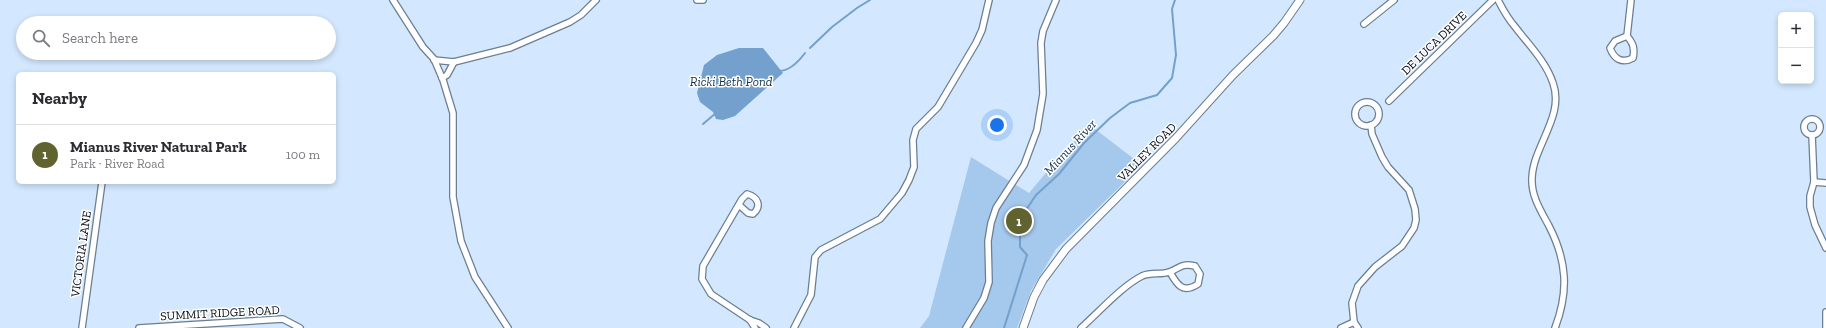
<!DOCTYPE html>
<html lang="en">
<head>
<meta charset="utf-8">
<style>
  body { margin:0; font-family:"Zilla Slab",serif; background:#f7f7f7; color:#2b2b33 }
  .controls { position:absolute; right:12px; top:12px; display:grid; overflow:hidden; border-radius:6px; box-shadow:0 2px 6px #0003 }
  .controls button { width:36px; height:36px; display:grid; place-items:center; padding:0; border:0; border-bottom:1px solid #e1e1e2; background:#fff; color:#2b2b33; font:20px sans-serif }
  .you { position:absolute; left:997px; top:125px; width:14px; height:14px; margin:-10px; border:3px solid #fff; border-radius:50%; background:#1a73e8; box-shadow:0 0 0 6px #1a73e833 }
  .badge { display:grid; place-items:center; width:26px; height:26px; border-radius:50%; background:#606230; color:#fff; font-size:13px; font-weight:700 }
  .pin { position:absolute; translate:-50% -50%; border:2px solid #fff; box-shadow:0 1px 4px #0006 }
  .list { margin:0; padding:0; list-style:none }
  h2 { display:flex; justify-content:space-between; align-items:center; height:52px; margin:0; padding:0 16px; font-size:17px }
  h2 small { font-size:13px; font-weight:400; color:#7c7c81 }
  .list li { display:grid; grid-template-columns:26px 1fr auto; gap:12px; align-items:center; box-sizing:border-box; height:60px; padding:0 16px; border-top:1px solid #e1e1e2 }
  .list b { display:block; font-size:15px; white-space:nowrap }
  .list p { margin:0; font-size:13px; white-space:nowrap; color:#7c7c81 }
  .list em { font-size:13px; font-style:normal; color:#7c7c81 }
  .icon { flex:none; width:22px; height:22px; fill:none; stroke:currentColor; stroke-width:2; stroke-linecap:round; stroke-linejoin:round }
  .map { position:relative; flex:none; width:1826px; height:328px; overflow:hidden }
  .search { position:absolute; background:#fff; box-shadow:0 2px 6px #0003; left:16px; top:16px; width:320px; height:44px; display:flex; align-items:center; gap:10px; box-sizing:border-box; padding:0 14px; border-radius:22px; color:#7c7c81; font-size:15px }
  .panel { position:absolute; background:#fff; box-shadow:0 2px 6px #0003; left:16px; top:72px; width:320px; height:112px; border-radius:6px }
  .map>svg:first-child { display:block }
  .green { fill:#a5c8ed }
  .water { fill:#74a0cd }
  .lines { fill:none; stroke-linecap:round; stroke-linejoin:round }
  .stream { stroke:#74a0cd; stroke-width:2 }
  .minor-casing { stroke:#6b7e92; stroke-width:8 }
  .tertiary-casing { stroke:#6b7e92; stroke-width:9 }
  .minor { stroke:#fff; stroke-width:5.5 }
  .tertiary { stroke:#fff; stroke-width:7 }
  .labels { text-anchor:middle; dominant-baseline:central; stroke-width:3; stroke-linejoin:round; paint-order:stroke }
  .street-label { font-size:12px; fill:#060c13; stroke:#fff }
  .water-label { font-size:13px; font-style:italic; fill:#0f304e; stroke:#fff }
</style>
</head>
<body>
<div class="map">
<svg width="1826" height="328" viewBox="0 0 1826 328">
  <rect width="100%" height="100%" fill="#d3e8fe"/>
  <path class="green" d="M1091 126 1142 165 1056 249 1031 291 1017 328H920L929 316 971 157 1029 193 1066 149Z"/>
  <path class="water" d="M739 48H763L783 73 735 116 723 120 716 119 713 112 700 102 697 93 704 65 717 55Z"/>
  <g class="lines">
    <g class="stream">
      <path d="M810 48 832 27 857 8 870 0"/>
      <path d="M779 71C790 71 799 61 805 53"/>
      <path d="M703 124 716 113"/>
      <path d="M1004 328 1027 255 1020 247V219L1036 195 1059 174 1084 143 1110 118 1130 103 1157 95 1172 78 1176 55 1172 9 1175 0"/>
    </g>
    <g class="minor-casing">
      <g id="minor">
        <path d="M393 0 423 47 434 59 443 80 453 113V197L461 241 475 277 508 328"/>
        <path d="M697 0H703"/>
        <path d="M1498 0C1503 10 1509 20 1516 28 1529 45 1546 62 1553 83 1565 116 1533 146 1532 178 1531 196 1541 211 1549 226 1567 261 1569 291 1555 328"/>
        <path d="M1364 24 1394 0"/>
        <path d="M1627 36C1633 43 1635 48 1633 58 1622 64 1614 59 1610 48L1615 41Z"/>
        <path d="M1627 36 1631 0"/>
        <path d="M434 60 454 62 510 48 570 22 581 15 596 0"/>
        <path d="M442 78 447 75 454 62"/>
        <path d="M1389 101 1493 0"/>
        <circle cx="1367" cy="114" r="12"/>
        <circle cx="1812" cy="127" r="8"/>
        <path d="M1812 135 1814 182 1810 196V207L1815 225 1826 248"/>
        <path d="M1814 182 1826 183"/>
        <path d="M739 205 748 213 753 214C762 206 758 197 747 194L742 199 703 266 702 279 711 294 750 320 759 323 766 328"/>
        <path d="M750 320 755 328"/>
        <path d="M82 328 102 182"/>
        <path d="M139 328 283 319 300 328"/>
        <path d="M794 328 811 295 815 257 821 250 880 219 902 193 909 180 914 167 913 140 916 129 938 107 976 43 982 30 989 0"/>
        <path d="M966 328 984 298 989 282 988 241 991 223 996 208 1024 165 1037 130 1043 94 1041 43 1043 31 1056 0"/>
        <path d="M1081 328C1098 313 1122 286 1142 276 1151 272 1161 275 1169 272 1181 268 1180 263 1195 266L1200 274 1198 284C1183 294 1177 285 1170 272"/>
        <path d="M1341 328 1354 322"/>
        <path d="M1358 328 1354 322 1352 303 1358 286 1375 267 1402 246 1414 228 1416 220 1415 209 1409 190 1388 167 1382 157 1372 134 1371 125"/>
        <path d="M1826 328V312"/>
      </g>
    </g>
    <g class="tertiary-casing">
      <path id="tertiary" d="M1023 328 1034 297 1043 280 1066 249 1176 138 1233 75 1273 36 1284 23 1300 0"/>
    </g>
    <use href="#minor" class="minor"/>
    <use href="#tertiary" class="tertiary"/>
  </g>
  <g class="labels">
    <g class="street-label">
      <text transform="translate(1434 43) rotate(-44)">DE LUCA DRIVE</text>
      <text transform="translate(1147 152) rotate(-45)">VALLEY ROAD</text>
      <text transform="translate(81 254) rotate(-82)">VICTORIA LANE</text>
      <text transform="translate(220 313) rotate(-3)">SUMMIT RIDGE ROAD</text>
    </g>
    <g class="water-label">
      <text x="731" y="81">Ricki Beth Pond</text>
      <text transform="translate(1070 147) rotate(-47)">Mianus River</text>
    </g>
  </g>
</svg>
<div class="controls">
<button>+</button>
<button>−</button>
</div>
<div class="you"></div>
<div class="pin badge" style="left:1019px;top:221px">1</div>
<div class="search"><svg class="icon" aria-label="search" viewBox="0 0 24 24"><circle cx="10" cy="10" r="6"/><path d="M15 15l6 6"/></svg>Search here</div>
<section class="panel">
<h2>Nearby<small></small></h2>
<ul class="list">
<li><span class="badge">1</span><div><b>Mianus River Natural Park</b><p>Park · River Road</p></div><em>100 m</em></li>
</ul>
</section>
</div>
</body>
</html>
